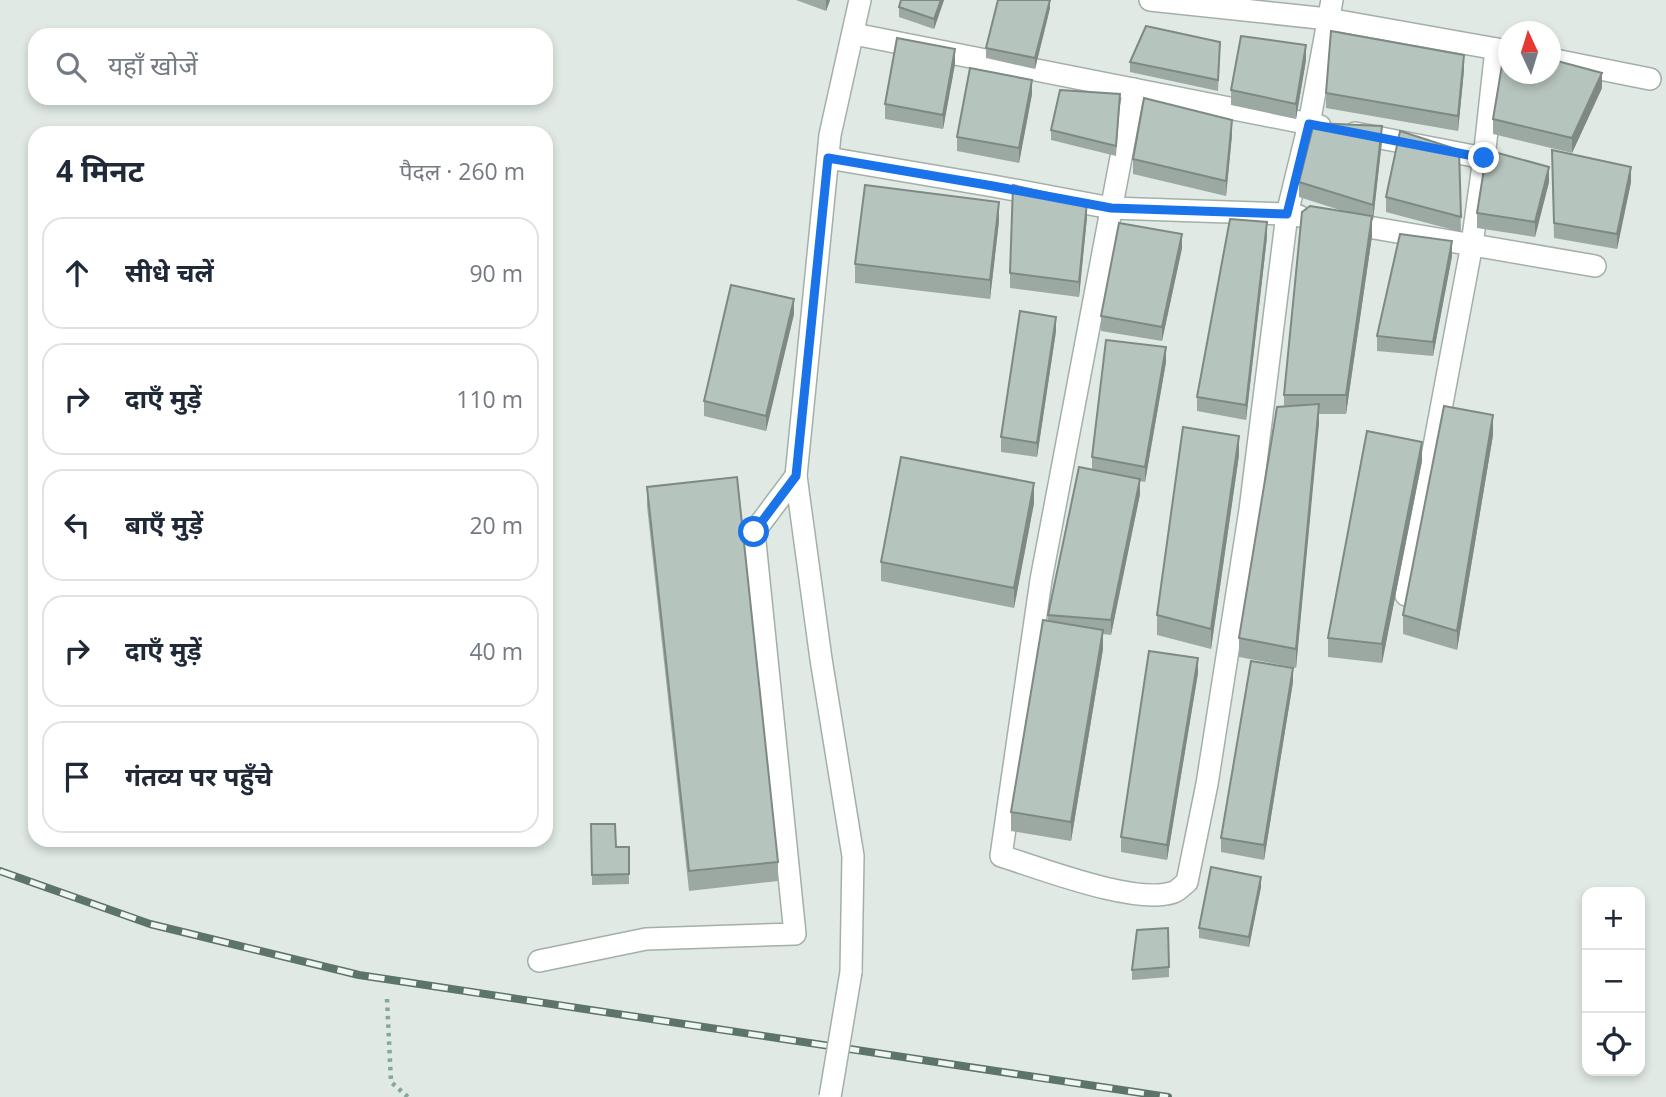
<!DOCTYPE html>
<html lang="hi">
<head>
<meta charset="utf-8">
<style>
  body { margin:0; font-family:"Open Sans","Noto Sans Devanagari",sans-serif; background:#f2f2f3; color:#1f2937 }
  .controls { position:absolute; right:21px; bottom:21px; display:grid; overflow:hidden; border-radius:14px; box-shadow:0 4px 10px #0003 }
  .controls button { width:63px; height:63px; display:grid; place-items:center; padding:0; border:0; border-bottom:2px solid #e0e1e3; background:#fff; color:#1f2937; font:35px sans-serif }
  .compass { position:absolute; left:1498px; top:21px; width:63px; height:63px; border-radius:50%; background:#fff; box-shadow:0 4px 10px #0003; rotate:356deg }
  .stop { position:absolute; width:21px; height:21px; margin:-16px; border:5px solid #1a73e8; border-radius:50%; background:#fff }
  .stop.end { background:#1a73e8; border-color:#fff; box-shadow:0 2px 7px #0008 }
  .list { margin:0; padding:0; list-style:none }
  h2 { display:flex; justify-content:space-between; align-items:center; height:91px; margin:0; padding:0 28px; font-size:30px }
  h2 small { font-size:23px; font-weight:400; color:#747a83 }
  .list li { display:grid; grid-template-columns:46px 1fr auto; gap:21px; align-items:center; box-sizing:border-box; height:112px; margin:0 14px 14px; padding:0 14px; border:2px solid #e0e1e3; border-radius:21px }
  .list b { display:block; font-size:26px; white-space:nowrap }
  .list em { font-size:23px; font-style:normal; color:#747a83 }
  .icon { flex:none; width:38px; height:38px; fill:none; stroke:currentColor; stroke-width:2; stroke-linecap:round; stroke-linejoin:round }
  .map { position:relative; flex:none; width:1666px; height:1097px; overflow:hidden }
  .search { position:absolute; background:#fff; box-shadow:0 4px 10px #0003; left:28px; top:28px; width:525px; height:77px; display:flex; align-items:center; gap:18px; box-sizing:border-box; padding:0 24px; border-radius:21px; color:#747a83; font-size:26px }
  .panel { position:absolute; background:#fff; box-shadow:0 4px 10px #0003; left:28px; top:126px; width:525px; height:721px; border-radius:21px }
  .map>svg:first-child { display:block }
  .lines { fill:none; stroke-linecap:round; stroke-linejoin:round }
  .minor-casing { stroke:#a3b0a9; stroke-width:24 }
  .tertiary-casing { stroke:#a3b0a9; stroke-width:24 }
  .path { stroke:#83aa97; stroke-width:4.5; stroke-dasharray:3.5 5; stroke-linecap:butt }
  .minor { stroke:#fff; stroke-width:21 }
  .tertiary { stroke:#fff; stroke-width:21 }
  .rail-casing { stroke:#5c7469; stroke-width:8 }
  .rail { stroke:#f0f6f2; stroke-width:5; stroke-dasharray:16; stroke-linecap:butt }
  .tertiary-bridge-casing { stroke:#a3b0a9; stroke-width:24; stroke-linecap:butt }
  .tertiary-bridge { stroke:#fff; stroke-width:21 }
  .wall { fill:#9ca9a2 }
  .shaded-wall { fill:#7f8984 }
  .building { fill:#b5c4bc; stroke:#7f8984; stroke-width:2 }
  .route { stroke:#1a73e8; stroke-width:9 }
</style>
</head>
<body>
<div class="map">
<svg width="1666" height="1097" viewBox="0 0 1666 1097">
  <rect width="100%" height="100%" fill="#e0e9e3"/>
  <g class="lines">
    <g class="minor-casing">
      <g id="minor">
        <path d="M1150 0 1328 19 1508 51"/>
        <path d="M854 34 1320 126"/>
        <path d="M1550 59 1650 79"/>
        <path d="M1134 89 1041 580 1001 856C1040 868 1137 906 1174 892 1179 890 1183 885 1187 882L1207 784 1250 510 1287 214 1309 124 1332 0"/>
        <path d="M1355 133 1484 158"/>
        <path d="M828 158 993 186 1111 208 1287 214 1299 216"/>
        <path d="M1345 223 1595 266"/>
        <path d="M1406 595 1472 244 1484 158 1496 49"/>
        <path d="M539 961 646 939 795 934 754 532 796 476"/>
      </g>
    </g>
    <g class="tertiary-casing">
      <path id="tertiary" d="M851 972 853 856 821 659 796 476 830 135 860 0"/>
    </g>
    <path class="path" d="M387 999 391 1082 408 1097"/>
    <use href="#minor" class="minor"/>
    <use href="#tertiary" class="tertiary"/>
    <g class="rail-casing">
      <path id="rail" d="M0 871 150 924 359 975 1168 1097"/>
    </g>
    <use href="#rail" class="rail"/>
    <g class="tertiary-bridge-casing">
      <path id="tertiary-bridge" d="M830 1097 851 972"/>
    </g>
    <use href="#tertiary-bridge" class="tertiary-bridge"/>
  </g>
  <g class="wall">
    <path d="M796 0H830L826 11Z"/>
    <path d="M901 0H944L934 29 899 17V7Z"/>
    <path d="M1050 8 1035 69 986 58V48Z"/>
    <path d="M1220 52 1218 91 1130 72V62Z"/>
    <path d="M1306 60 1296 119 1231 105V90Z"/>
    <path d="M955 64 943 129 885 119V104Z"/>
    <path d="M1464 70 1458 131 1326 108V93Z"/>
    <path d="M1602 88 1572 153 1493 134V119Z"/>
    <path d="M1032 94 1019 163 957 151V137Z"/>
    <path d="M1120 104 1116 156 1051 140V130Z"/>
    <path d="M1232 135 1226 196 1133 174V159Z"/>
    <path d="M1382 141 1373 220H1372V236L1346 414H1319L1296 668 1239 657V638L1284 407V395L1346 212 1299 197V182Z"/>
    <path d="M1459 150 1461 232 1386 212V197Z"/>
    <path d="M1552 165 1631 182 1617 249 1554 238Z"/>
    <path d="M1549 182 1535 237 1477 228V213Z"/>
    <path d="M1087 217 1079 297 1010 288V273Z"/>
    <path d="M999 221 990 299 855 283V264Z"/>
    <path d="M1267 237 1246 420 1197 411V397Z"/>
    <path d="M1182 248 1162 341 1101 331V316Z"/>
    <path d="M1452 256 1433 356 1377 351V336Z"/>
    <path d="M794 314 766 431 704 416V401Z"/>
    <path d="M1056 331 1037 457 1001 452V437Z"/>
    <path d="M1166 362 1145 482 1140 481V494L1111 635 1103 634V649L1071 841 1011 831V812L1048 620V615L1092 469V457Z"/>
    <path d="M1493 435 1457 650 1403 634V615Z"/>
    <path d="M1239 455 1211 649 1157 635V615Z"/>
    <path d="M1422 461 1382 663 1328 657V638Z"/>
    <path d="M647 487 778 862V881L689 891 647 506Z"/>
    <path d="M1034 503 1014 608 881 581V562Z"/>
    <path d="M1198 673 1167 860 1121 852V837Z"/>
    <path d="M1293 682 1264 860 1221 852V838Z"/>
    <path d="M591 824 616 847H629V884L592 885Z"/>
    <path d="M517 840H538L537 846Z"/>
    <path d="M1261 887 1249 947 1199 938V928Z"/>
    <path d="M1169 967V977L1132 980V970Z"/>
  </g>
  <g class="shaded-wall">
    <path d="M826 0H830L826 11Z"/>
    <path d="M941 0H944L934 29V19Z"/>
    <path d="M1050 0V8L1035 69V58Z"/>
    <path d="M1306 45V60L1296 119V104Z"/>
    <path d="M955 49V64L943 129V115Z"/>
    <path d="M1464 55V70L1458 131V116Z"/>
    <path d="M1602 73V88L1572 153V138Z"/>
    <path d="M1032 80V94L1019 163V148Z"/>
    <path d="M1232 120V135L1226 196V181Z"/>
    <path d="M1382 126V141L1373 220V205Z"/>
    <path d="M1549 167V182L1535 237V222Z"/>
    <path d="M1631 167V182L1617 249V234Z"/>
    <path d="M999 202V221L990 299V280Z"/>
    <path d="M1087 202V217L1079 297V282Z"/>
    <path d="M1372 216V236L1346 414V395Z"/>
    <path d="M1267 222V237L1246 420V405Z"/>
    <path d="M1182 234V248L1162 341V327Z"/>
    <path d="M1452 241V256L1433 356V342Z"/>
    <path d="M794 299V314L766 431V416Z"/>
    <path d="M1056 317V331L1037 457V443Z"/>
    <path d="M1166 347V362L1145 482V467Z"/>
    <path d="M1319 404V424L1296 668V649Z"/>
    <path d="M1493 415V435L1457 650V631Z"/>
    <path d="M1239 436V455L1211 649V629Z"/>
    <path d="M1422 442V461L1382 663V644Z"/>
    <path d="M1140 479V494L1111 635V620Z"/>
    <path d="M1034 483V503L1014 608V588Z"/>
    <path d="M1103 630V649L1071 841V822Z"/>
    <path d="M1198 658V673L1167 860V845Z"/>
    <path d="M1293 668V682L1264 860V845Z"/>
    <path d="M1261 877V887L1249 947V937Z"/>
  </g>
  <g class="building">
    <path d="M901 0H941L934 19 899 7Z"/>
    <path d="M998 0H1050L1035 58 986 48Z"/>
    <path d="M1146 26 1220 42 1218 80 1130 62Z"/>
    <path d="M1331 31 1464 55 1458 116 1326 93Z"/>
    <path d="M1241 36 1306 45 1296 104 1231 90Z"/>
    <path d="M897 38 955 49 943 115 885 104Z"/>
    <path d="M1505 47 1508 48V74H1550V59L1602 73 1572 138 1493 119Z"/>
    <path d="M970 68 1032 80 1019 148 957 137Z"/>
    <path d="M1060 90 1120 94 1116 146 1051 130Z"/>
    <path d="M1144 98 1232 120 1226 181 1133 159Z"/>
    <path d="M1314 123 1382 126 1373 205 1299 182Z"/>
    <path d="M1400 131 1459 150 1461 217 1386 197Z"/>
    <path d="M1487 150 1549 167 1535 222 1477 213Z"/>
    <path d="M1552 150 1631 167 1617 234 1554 223Z"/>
    <path d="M865 185 999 202 990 280 855 264Z"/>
    <path d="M1013 185 1087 202 1079 282 1010 273Z"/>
    <path d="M1310 206 1372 216 1346 395H1284L1302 212Z"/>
    <path d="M1230 219 1267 222 1246 405 1197 397Z"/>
    <path d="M1119 223 1182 234 1162 327 1101 316Z"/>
    <path d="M1400 234 1452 241 1433 342 1377 336Z"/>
    <path d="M731 285 794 299 766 416 704 401Z"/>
    <path d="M1020 311 1056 317 1037 443 1001 437Z"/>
    <path d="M1106 340 1166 347 1145 467 1092 457Z"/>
    <path d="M1319 404 1296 649 1239 638 1277 407Z"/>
    <path d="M1444 406 1493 415 1457 631 1403 615Z"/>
    <path d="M1183 427 1239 436 1211 629 1157 615Z"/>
    <path d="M1367 431 1422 442 1382 644 1328 638Z"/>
    <path d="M901 457 1034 483 1014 588 881 562Z"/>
    <path d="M1079 467 1140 479 1111 620 1048 615Z"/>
    <path d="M737 477 778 862 689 871 647 487Z"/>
    <path d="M1043 620 1103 630 1071 822 1011 812Z"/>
    <path d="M1149 651 1198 658 1167 845 1121 837Z"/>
    <path d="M1251 661 1293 668 1264 845 1221 838Z"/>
    <path d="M591 824H615L616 847H629V874L592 875Z"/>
    <path d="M1211 867 1261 877 1249 937 1199 928Z"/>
    <path d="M1168 928 1169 967 1132 970 1137 930Z"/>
  </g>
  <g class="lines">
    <path class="route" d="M754 532 796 476 828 158 993 186 1111 208 1287 214 1309 124 1484 158"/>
  </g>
</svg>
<div class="controls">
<button>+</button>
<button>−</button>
<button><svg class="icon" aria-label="locate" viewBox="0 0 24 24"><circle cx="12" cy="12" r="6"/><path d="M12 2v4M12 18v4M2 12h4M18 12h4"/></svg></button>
</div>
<svg class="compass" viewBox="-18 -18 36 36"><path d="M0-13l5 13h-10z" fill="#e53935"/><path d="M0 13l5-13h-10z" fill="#747a83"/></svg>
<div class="stop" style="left:754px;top:532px"></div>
<div class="stop end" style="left:1484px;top:158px"></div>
<div class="search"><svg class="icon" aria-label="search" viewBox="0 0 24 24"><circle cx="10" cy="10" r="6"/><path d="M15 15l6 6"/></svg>यहाँ खोजें</div>
<section class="panel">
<h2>4 मिनट<small>पैदल · 260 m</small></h2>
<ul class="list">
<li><svg class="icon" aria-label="ahead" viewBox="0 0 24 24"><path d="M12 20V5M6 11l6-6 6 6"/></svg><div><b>सीधे चलें</b></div><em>90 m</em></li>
<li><svg class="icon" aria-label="right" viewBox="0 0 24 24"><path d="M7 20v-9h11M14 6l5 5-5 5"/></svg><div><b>दाएँ मुड़ें</b></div><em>110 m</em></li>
<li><svg class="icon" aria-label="left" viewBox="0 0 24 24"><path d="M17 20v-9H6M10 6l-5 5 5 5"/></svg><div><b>बाएँ मुड़ें</b></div><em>20 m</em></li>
<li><svg class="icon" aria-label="right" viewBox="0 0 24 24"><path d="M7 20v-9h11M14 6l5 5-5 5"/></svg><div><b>दाएँ मुड़ें</b></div><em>40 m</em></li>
<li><svg class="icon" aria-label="arrive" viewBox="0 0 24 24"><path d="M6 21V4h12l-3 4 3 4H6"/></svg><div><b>गंतव्य पर पहुँचे</b></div></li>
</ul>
</section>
</div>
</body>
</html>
